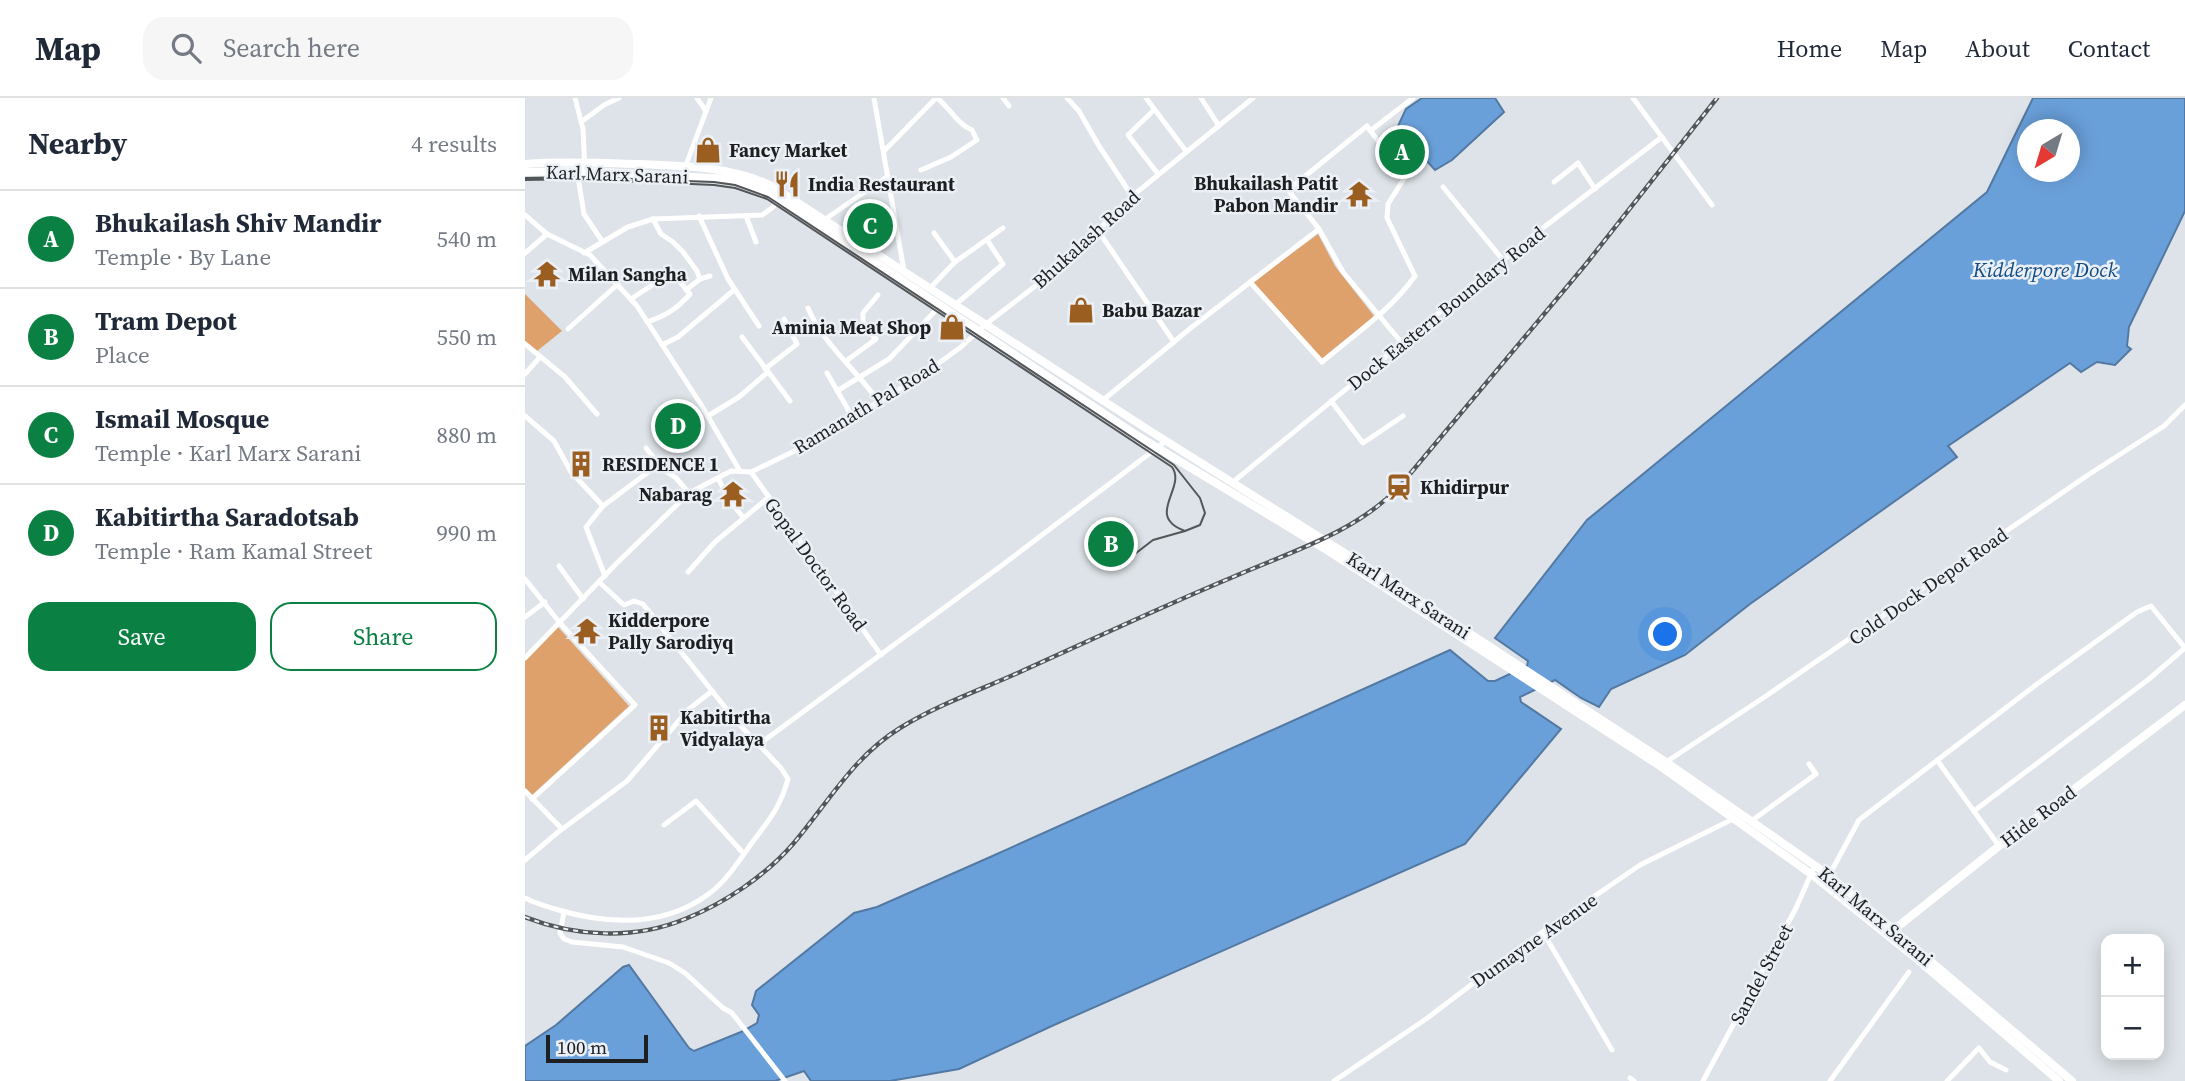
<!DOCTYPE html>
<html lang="en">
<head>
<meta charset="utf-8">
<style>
  body { margin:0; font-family:"Source Serif 4",serif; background:#f6f6f7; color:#1f2937 }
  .controls { position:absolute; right:21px; bottom:21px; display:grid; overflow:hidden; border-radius:14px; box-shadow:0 4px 18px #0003 }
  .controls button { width:63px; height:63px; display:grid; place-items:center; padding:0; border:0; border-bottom:2px solid #e0e1e3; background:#fff; color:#1f2937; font:35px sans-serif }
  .compass { position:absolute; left:1492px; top:21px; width:63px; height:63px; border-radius:50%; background:#fff; box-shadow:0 4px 18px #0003; rotate:218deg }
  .scale { position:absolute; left:21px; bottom:18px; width:102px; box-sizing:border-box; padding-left:7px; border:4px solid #1d1f21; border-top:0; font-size:19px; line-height:24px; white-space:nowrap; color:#1d1f21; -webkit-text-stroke:5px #ebf0f6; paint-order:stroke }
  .you { position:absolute; left:1141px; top:537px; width:24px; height:24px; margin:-18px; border:5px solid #fff; border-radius:50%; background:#1a73e8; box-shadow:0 0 0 10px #1a73e833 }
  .badge { display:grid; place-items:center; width:46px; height:46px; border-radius:50%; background:#0b8043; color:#fff; font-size:23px; font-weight:700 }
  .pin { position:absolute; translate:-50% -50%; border:4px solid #fff; box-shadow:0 2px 7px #0006 }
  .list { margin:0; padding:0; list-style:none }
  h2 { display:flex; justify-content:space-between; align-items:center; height:91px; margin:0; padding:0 28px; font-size:30px }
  h2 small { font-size:23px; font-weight:400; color:#747a83 }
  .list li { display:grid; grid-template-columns:46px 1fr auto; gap:21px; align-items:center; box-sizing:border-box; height:98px; padding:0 28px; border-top:2px solid #e0e1e3 }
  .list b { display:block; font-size:26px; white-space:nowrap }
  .list p { margin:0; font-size:23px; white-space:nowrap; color:#747a83 }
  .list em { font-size:23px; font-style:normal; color:#747a83 }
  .actions { display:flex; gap:14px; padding:21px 28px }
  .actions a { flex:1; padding:16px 0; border:2px solid #0b8043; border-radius:21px; text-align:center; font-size:24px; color:#0b8043 }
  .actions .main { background:#0b8043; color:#fff }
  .icon { flex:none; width:38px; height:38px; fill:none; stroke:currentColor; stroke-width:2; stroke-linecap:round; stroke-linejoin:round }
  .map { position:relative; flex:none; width:1660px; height:983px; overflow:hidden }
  header { display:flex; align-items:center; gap:42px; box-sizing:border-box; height:98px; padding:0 35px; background:#fff; border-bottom:2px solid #e0e1e3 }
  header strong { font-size:33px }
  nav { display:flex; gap:38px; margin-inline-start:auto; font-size:24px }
  .search { width:490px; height:63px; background:#f6f6f7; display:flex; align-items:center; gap:18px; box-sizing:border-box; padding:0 24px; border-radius:21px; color:#747a83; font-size:26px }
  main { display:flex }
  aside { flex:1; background:#fff }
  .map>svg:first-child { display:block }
  .green { fill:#dea16b }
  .water { fill:#6aa0da; stroke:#5379a2; stroke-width:2; fill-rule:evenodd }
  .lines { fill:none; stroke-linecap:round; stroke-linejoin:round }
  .street { stroke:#fff; stroke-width:5 }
  .secondary { stroke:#fff; stroke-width:8 }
  .tram { stroke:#535659; stroke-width:2 }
  .rail-casing { stroke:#535659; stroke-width:4.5 }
  .rail { stroke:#ebf0f6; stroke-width:2; stroke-dasharray:5; stroke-linecap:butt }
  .labels { text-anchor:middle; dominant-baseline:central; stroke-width:5; stroke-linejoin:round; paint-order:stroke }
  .poi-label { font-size:19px; font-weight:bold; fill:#1d1f21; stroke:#ebf0f6; text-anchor:start }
  .street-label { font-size:19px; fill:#1d1f21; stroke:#ebf0f6 }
  .water-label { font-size:21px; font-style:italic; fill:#124b82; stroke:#ebf0f6 }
</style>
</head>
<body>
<header>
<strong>Map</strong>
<div class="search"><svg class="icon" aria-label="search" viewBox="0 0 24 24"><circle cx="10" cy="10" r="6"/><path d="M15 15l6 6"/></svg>Search here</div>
<nav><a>Home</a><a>Map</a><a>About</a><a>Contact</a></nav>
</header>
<main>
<aside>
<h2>Nearby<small>4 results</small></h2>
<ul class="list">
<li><span class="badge">A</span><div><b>Bhukailash Shiv Mandir</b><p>Temple · By Lane</p></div><em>540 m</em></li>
<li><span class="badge">B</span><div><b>Tram Depot</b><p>Place</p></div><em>550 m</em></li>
<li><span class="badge">C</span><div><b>Ismail Mosque</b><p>Temple · Karl Marx Sarani</p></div><em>880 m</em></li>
<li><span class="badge">D</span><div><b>Kabitirtha Saradotsab</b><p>Temple · Ram Kamal Street</p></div><em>990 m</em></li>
</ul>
<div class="actions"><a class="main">Save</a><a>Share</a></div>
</aside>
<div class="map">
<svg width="1660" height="983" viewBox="0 0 1660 983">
  <rect width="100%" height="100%" fill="#dde3e8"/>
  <g class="green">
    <path d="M793 136 810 168 849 218 797 261 728 184Z"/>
    <path d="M0 196 37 233 12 253 0 243Z"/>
    <path d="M33 529 104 608 7 697 0 690V562Z"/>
  </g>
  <g class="water">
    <path d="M897 0H970L979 14 927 62 910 72 872 30 881 11Z"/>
    <path d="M1508 0H1660V113L1604 229 1602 248 1606 251 1590 267 1572 264 1556 274 1545 265 1423 348 1432 359 1225 506 1160 557 1086 591 1074 609 1056 600 1030 582 995 599 996 604 1036 631 940 746 529 927 434 971 365 983H286L279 973 250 983H0V948L31 927 98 869 104 867 164 950 169 953 216 934 232 925 234 917 227 907 231 893 329 815 352 809 463 760 925 552 963 583H970L1002 568 1003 563 970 540 1062 422 1462 94ZM1503 32H1545V74H1503Z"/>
  </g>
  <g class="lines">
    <g class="street">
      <path d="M50 0 58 31 60 73"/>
      <path d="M172 0 181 13"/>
      <path d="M349 0 379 173"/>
      <path d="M478 0 484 8"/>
      <path d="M542 0 554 13 574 48 607 98"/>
      <path d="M621 0 661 53"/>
      <path d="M676 0 694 28"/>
      <path d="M1108 0 1187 107"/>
      <path d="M629 12 603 37 633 76"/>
      <path d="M56 24 79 7 94 0"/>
      <path d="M845 33 888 0"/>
      <path d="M359 53 411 0"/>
      <path d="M396 72 426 59 452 42 447 32C432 26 425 10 412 0"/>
      <path d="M159 78 161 67 186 0"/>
      <path d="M53 79 59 116 77 143"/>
      <path d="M1029 84 1053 65 1070 91"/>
      <path d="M918 89 978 162"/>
      <path d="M0 117 22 136 65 157 112 208 175 305 215 373"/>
      <path d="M174 118 203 181 234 228"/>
      <path d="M221 118 231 144"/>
      <path d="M128 121 136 136 148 144 158 154 172 173 175 181"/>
      <path d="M299 122 363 78"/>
      <path d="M574 134 649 244"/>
      <path d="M409 135 430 164"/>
      <path d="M0 155 22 136"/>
      <path d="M59 155 103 129 128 121 237 117 247 110 254 101"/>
      <path d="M725 184 797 264C829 237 866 212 890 178L862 120 863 106 880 79 842 28 763 92 794 131 818 174 876 244"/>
      <path d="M405 190 430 164 478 130"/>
      <path d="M161 192 175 181 185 178"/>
      <path d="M106 201 147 174 165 196C152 211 140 218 122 224"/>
      <path d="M430 207 478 166 462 142"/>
      <path d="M283 210C296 243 333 274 354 304"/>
      <path d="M43 231 93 186"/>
      <path d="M217 239 265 303"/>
      <path d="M0 246 40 279 72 316"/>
      <path d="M137 247 153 239 209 192"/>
      <path d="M321 263 351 241 338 226V215L353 197"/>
      <path d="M240 271 272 246 259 221"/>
      <path d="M302 275 328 320"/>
      <path d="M0 276 15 259"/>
      <path d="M312 293 364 261 416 207"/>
      <path d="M577 303 667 229 794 131"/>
      <path d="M806 303 838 345 878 318"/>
      <path d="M0 318 29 343 46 374 78 408"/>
      <path d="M183 318 214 299 243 274"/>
      <path d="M121 350 139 372 151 380 164 395"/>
      <path d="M226 374 356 557"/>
      <path d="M193 380 204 402 218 419"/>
      <path d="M708 384 1010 136 1137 39"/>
      <path d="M34 468 58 501"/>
      <path d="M163 474 190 444 244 399"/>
      <path d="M80 478 61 429 78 408 134 366"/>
      <path d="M0 481 35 525 110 607 7 701"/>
      <path d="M0 519 20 504"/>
      <path d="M0 560 91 466 164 395 206 373 226 374 286 345 396 278 436 249 461 226 543 163 606 99 728 0"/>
      <path d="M233 647 480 465 641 343"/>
      <path d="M1412 662 1474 748"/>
      <path d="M1141 664 1241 598 1563 377 1639 328 1660 307"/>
      <path d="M0 693 37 731"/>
      <path d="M1449 713 1624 581 1660 550"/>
      <path d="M1225 724 1291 676 1284 666"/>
      <path d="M139 727 171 703 219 756"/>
      <path d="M0 762 32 735 102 683 164 611 187 593"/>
      <path d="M1299 787 1334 722 1512 586 1612 514 1626 508 1660 550"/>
      <path d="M0 800C9 805 20 808 30 811 83 827 139 830 185 795 201 783 214 763 226 746 244 722 255 710 263 681L256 670 211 623 118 506 109 503 99 507 74 484"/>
      <path d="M39 814 35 835 39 841 47 844 98 849 144 865 160 875 198 910 207 915 260 983"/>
      <path d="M1018 834 1087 952"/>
      <path d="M1105 980 1109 983"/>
      <path d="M809 983 901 921 1000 846 1115 767 1210 720"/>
      <path d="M1178 983 1271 810 1290 767"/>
      <path d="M1305 983 1384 874"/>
      <path d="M1422 983 1454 950 1465 964 1481 972"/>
    </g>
    <g class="secondary">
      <path d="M0 66C38 63 76 65 114 66 160 68 205 68 247 88L622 331 869 486 1141 664 1305 778 1547 983"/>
      <path d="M0 74 60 73 206 81 231 89 254 101 613 338 800 451 1135 668 1286 776 1393 862 1534 983"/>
      <path d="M1366 834 1474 748 1660 607"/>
    </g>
    <g class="tram">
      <path d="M0 80 53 79 189 84 210 87 243 99 649 367 675 400 680 415 675 427 660 433C619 418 662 390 647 369L242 101 210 90 189 87 53 81 0 82"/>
      <path d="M593 469 628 442 660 433"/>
    </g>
    <g class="rail-casing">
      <path id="rail" d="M0 819C51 839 109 842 160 821 200 805 240 778 268 746 303 705 328 659 375 630 412 607 455 592 495 574 566 542 636 509 708 479 765 454 830 435 874 389L1061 166 1192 0"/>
    </g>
    <use href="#rail" class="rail"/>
  </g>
  <defs>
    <g id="shop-bare" transform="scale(2.1)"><path d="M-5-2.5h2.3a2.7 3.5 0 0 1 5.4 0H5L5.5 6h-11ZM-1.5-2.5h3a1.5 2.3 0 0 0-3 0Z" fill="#9b5e21" stroke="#ebf0f6" stroke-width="2.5" paint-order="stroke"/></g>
    <g id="restaurant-bare" transform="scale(2.1)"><path d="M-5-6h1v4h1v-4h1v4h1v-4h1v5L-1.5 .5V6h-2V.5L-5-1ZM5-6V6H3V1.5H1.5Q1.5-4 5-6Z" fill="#9b5e21" stroke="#ebf0f6" stroke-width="2.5" paint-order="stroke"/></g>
    <g id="temple-bare" transform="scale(2.1)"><path d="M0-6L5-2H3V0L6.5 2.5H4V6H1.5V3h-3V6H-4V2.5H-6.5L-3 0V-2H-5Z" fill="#9b5e21" stroke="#ebf0f6" stroke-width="2.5" paint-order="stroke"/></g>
    <g id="building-bare" transform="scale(2.1)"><path d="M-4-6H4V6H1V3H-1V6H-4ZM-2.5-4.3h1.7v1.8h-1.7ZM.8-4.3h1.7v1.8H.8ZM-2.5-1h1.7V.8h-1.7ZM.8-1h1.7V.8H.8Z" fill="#9b5e21" stroke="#ebf0f6" stroke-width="2.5" paint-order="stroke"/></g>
    <g id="station-bare" transform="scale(2.1)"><path d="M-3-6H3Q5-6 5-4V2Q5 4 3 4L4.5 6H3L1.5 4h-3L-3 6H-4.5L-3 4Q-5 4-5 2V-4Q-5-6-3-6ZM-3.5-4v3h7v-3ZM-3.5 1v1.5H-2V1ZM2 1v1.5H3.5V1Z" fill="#9b5e21" stroke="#ebf0f6" stroke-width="2.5" paint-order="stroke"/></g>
  </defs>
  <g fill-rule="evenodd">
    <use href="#shop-bare" x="183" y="52"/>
    <use href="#restaurant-bare" x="262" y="86"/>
    <use href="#temple-bare" x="834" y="96"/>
    <use href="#temple-bare" x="22" y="176"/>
    <use href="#shop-bare" x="556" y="212"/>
    <use href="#shop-bare" x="427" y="229"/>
    <use href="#building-bare" x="56" y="366"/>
    <use href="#station-bare" x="874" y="389"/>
    <use href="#temple-bare" x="208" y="396"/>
    <use href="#temple-bare" x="62" y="533"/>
    <use href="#building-bare" x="134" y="630"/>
  </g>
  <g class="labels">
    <g class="poi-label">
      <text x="204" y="52">Fancy Market</text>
      <text x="813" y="85" text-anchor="end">Bhukailash Patit<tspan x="813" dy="22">Pabon Mandir</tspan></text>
      <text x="283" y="86">India Restaurant</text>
      <text x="43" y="176">Milan Sangha</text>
      <text x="577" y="212">Babu Bazar</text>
      <text x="406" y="229" text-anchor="end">Aminia Meat Shop</text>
      <text x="77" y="366">RESIDENCE 1</text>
      <text x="895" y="389">Khidirpur</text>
      <text x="187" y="396" text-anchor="end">Nabarag</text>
      <text x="83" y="522">Kidderpore<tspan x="83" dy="22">Pally Sarodiyq</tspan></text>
      <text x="155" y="619">Kabitirtha<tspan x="155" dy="22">Vidyalaya</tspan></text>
    </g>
    <g class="street-label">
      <text transform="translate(92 76) rotate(2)">Karl Marx Sarani</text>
      <text transform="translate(561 141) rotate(-42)">Bhukalash Road</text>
      <text transform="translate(921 210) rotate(-39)">Dock Eastern Boundary Road</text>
      <text transform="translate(341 308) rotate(-31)">Ramanath Pal Road</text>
      <text transform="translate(291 466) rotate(54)">Gopal Doctor Road</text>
      <text transform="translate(1403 488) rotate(-35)">Cold Dock Depot Road</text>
      <text transform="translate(884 497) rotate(33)">Karl Marx Sarani</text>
      <text transform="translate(1513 718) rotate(-37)">Hide Road</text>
      <text transform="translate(1351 818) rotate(40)">Karl Marx Sarani</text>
      <text transform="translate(1009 842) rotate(-35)">Dumayne Avenue</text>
      <text transform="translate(1236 876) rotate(-62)">Sandel Street</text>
    </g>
    <g class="water-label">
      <text x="1520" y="171">Kidderpore Dock</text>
    </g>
  </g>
</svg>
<div class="controls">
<button>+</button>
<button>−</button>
</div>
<svg class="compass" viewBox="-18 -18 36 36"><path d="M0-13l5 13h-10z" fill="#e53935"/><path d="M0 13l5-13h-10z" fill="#747a83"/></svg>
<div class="scale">100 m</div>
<div class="you"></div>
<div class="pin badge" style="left:877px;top:54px">A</div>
<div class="pin badge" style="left:586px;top:446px">B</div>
<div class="pin badge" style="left:345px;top:128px">C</div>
<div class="pin badge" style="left:153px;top:328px">D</div>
</div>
</main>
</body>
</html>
